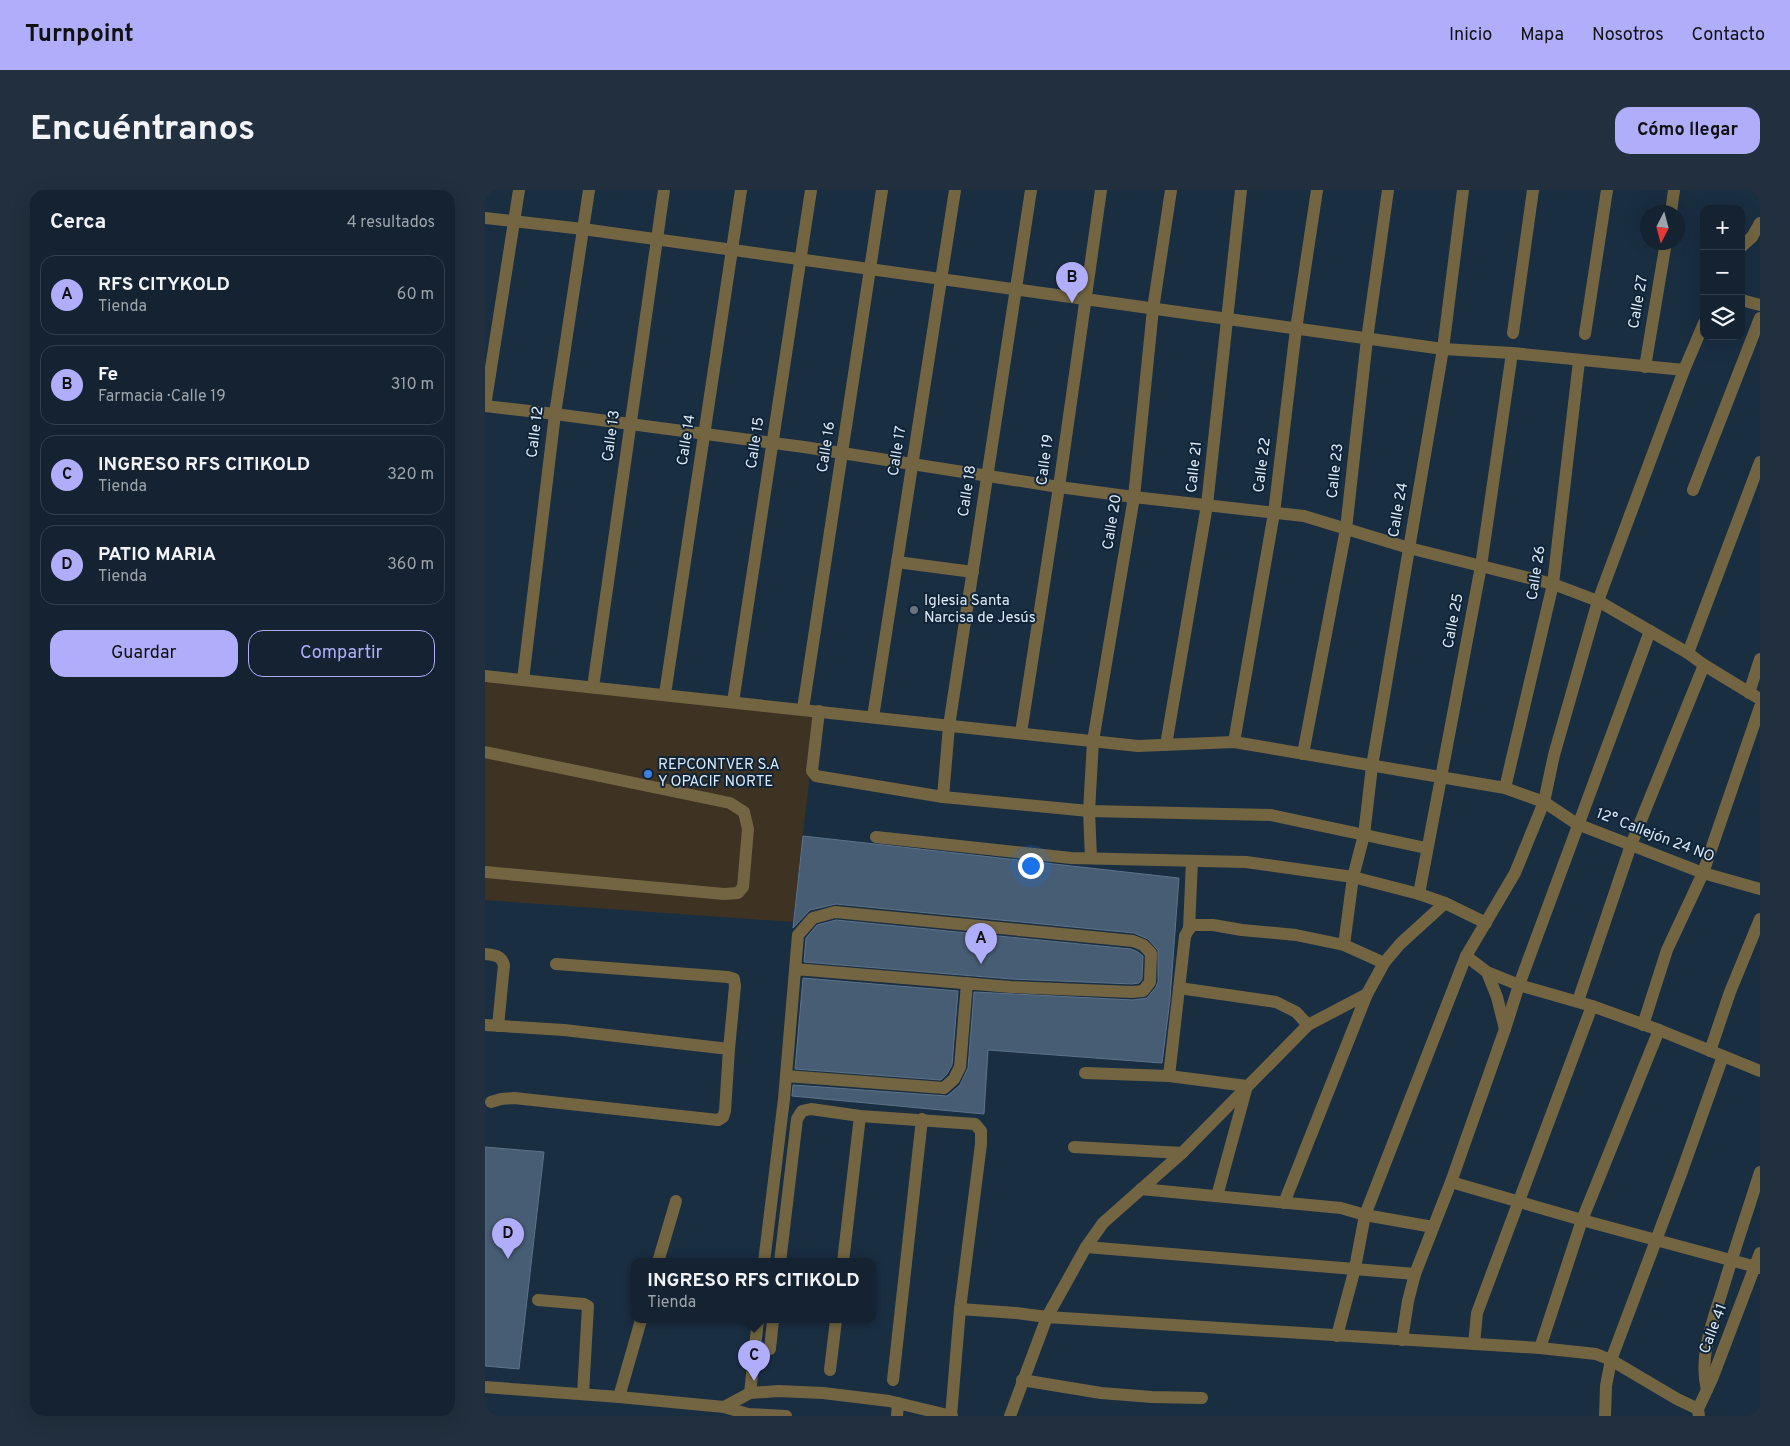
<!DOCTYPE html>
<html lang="es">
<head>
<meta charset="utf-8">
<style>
  body { margin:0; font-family:Overpass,sans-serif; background:#212f3e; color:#f1f3f6 }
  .controls { position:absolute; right:15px; top:15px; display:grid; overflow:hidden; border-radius:10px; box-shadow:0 5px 20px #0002 }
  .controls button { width:45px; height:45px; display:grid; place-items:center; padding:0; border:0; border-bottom:1px solid #333f4d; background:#142232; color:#f1f3f6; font:25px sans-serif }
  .compass { position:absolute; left:1155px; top:15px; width:45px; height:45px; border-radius:50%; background:#142232; box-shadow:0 5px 20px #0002; rotate:186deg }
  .you { position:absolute; left:545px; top:675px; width:18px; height:18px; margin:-12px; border:4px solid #fff; border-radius:50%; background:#1a73e8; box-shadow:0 0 0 8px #1a73e833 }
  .badge { display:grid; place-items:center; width:32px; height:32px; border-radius:50%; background:#b0aefa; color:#111; font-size:16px; font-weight:700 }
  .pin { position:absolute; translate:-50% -41px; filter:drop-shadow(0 1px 2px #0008) }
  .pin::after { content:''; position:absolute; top:26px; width:18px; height:15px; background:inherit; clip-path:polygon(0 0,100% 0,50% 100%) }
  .popup { position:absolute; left:146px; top:1068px; width:245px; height:65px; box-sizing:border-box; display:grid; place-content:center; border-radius:10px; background:#142232; filter:drop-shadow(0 1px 4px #0005); font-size:16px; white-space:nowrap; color:#9da4ac }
  .popup b { font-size:19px; color:#f1f3f6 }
  .popup::after { content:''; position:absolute; left:50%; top:100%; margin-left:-10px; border:10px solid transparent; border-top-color:#142232 }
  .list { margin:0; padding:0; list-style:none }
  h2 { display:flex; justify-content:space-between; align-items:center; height:65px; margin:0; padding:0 20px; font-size:21px }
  h2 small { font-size:16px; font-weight:400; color:#9da4ac }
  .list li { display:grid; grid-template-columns:32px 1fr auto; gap:15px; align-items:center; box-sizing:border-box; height:80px; margin:0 10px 10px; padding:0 10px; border:1px solid #333f4d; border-radius:15px }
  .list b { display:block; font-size:19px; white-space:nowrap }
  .list p { margin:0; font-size:16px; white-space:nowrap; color:#9da4ac }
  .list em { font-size:16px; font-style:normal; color:#9da4ac }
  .actions { display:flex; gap:10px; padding:15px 20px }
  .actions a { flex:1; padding:11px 0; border:1px solid #b0aefa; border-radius:15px; text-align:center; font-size:18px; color:#b0aefa }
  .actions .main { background:#b0aefa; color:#111 }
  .icon { flex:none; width:28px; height:28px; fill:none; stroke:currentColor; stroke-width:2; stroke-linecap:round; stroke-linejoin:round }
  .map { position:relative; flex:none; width:1275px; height:1226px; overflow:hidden; border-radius:15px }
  header { display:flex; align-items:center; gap:30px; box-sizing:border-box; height:70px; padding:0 25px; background:#b0aefa; color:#111 }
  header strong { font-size:24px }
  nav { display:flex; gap:28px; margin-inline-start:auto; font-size:18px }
  .intro { display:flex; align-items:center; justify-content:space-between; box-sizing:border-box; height:120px; padding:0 30px }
  h1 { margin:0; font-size:35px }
  .button { padding:12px 22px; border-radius:15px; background:#b0aefa; color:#111; font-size:18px; font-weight:700 }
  main { display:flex; gap:30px; padding:0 30px }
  aside { flex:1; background:#142232; border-radius:15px; box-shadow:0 5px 20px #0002 }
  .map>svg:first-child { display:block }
  .commercial { fill:#3e3223 }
  .building { fill:#475d73; stroke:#5c738a }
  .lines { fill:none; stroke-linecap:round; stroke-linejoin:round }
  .minor { stroke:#736542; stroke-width:12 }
  .worship-dot { fill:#6b7280; stroke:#102438; stroke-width:2 }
  .shop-dot { fill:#3f7fe0; stroke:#102438; stroke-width:2 }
  .labels { text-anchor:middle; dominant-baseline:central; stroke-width:4; stroke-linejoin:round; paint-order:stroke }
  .street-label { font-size:15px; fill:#ddeaf7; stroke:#102438 }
  .poi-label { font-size:15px; fill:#ddeaf7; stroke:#102438; text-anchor:start }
</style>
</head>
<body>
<header>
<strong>Turnpoint</strong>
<nav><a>Inicio</a><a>Mapa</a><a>Nosotros</a><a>Contacto</a></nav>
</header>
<div class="intro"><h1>Encuéntranos</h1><a class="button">Cómo llegar</a></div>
<main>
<aside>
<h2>Cerca<small>4 resultados</small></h2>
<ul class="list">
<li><span class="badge">A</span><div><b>RFS CITYKOLD</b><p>Tienda</p></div><em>60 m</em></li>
<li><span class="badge">B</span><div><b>Fe</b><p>Farmacia · Calle 19</p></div><em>310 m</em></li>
<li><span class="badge">C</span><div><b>INGRESO RFS CITIKOLD</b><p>Tienda</p></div><em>320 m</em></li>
<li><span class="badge">D</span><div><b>PATIO MARIA</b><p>Tienda</p></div><em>360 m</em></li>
</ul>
<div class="actions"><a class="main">Guardar</a><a>Compartir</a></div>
</aside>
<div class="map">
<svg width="1275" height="1226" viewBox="0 0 1275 1226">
  <rect width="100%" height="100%" fill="#1a2e42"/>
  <path class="commercial" d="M0 485 332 521 308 732 0 710Z"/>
  <g class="building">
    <path d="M318 646 694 688 685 809 677 873 503 860 499 924 307 906 308 895 462 906 475 895 483 878 489 802 648 810 662 808 671 797 673 792V760L663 749 649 743 351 714 325 720 308 738Z"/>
    <path d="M351 730 646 759 653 762 658 766 657 789 654 793 647 794 526 789 319 772 321 748 332 735Z"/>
    <path d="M318 788 473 801 467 875 462 884 456 890 310 879Z"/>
    <path d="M0 957 59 962 34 1179 0 1176Z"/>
  </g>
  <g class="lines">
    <g class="minor">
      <path d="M1186 22 1189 0"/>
      <path d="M0 28 98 39 958 159 1027 163 1199 180"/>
      <path d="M1256 57 1267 47 1275 33"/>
      <path d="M1256 110 1275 115"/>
      <path d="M1219 133 1199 180 1113 411 1069 565 1059 612 1030 683 981 766 1002 782 1034 795 1107 816 1174 840 1275 881"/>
      <path d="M1028 143 1048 0"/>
      <path d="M1100 144 1122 0"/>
      <path d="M1160 177 1181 52"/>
      <path d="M0 216 70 224 319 257 574 297 649 307 819 326 924 358 1068 394 1113 411 1203 463 1219 475 1275 509"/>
      <path d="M0 216 34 0"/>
      <path d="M1208 300 1275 128"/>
      <path d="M412 372 488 382"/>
      <path d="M1203 463 1275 272"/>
      <path d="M0 486 653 556 749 552 1020 598 1059 612 1092 634 1218 683 1275 699"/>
      <path d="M38 490 70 224 104 0"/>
      <path d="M108 497 179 0"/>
      <path d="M1264 503 1275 469"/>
      <path d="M180 504 256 0"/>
      <path d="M248 512 326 0"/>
      <path d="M318 519 397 0"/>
      <path d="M334 521 327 581 331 586 458 607 604 621 786 625 941 658"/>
      <path d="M388 527 470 0"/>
      <path d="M536 543 574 297 616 0"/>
      <path d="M749 552 789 323 811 139 832 0"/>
      <path d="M681 555 722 315 756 0"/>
      <path d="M0 562 245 613 259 622 263 639 258 697 253 703 239 704 0 682"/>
      <path d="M818 564 861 339 882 149 903 0"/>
      <path d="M1020 598 1068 394 1094 171"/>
      <path d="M458 607 464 536 546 0"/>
      <path d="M391 647 586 668 761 672 868 687 934 704 960 713 1001 733"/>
      <path d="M606 668 604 621 608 551 649 307 668 119 686 0"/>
      <path d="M934 704 996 376 1027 163"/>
      <path d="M704 739 707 671"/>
      <path d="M859 755 868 687 879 645 887 576 958 159 978 0"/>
      <path d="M0 764C9 765 16 765 19 775L13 836"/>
      <path d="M71 774 243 787 249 789 250 796 244 859"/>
      <path d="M1002 782 1012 807 1020 839"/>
      <path d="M694 798 791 812 811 822 823 835"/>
      <path d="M1093 811 1146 655 1219 475"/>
      <path d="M0 835 79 840 244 859 240 921 238 927 233 930 29 908 16 909 6 912"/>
      <path d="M1158 835 1182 760 1218 683 1275 517"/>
      <path d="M1225 861 1245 802 1275 729"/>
      <path d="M600 883 684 886 762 896 732 1006"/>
      <path d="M301 886 459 898 469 889 475 877 482 793"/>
      <path d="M684 886 700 746 704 739 708 735H728L757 740 811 745 859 755 899 773"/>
      <path d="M589 957 697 963"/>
      <path d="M966 992 1097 1030 1275 1078"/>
      <path d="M656 999 856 1018 880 1025 948 1037"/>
      <path d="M799 1013 882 804 899 773 915 754 960 713"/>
      <path d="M601 1057 930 1084"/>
      <path d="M173 1072 191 1011"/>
      <path d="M279 1072 299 909 313 745 328 728 350 722 648 751 658 755 666 763 665 792 658 801 647 802 526 797 310 779"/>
      <path d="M295 1072 312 929 317 921 326 919 375 926 490 934 496 941V954L475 1119 466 1226"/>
      <path d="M358 1072 375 926"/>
      <path d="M53 1110 99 1114 103 1116 98 1204"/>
      <path d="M475 1119 531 1123 562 1127 601 1057 618 1033 697 963 823 835 882 804"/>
      <path d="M852 1146 870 1078 880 1025 981 766"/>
      <path d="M917 1150 923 1111 930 1084 966 992 1020 839 1034 795 1165 441"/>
      <path d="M989 1154 992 1123 1107 816"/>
      <path d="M1055 1158 1097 1030 1174 840"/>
      <path d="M285 1159 288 1130"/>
      <path d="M345 1180 351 1130"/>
      <path d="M408 1190 437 929"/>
      <path d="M537 1190 616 1203 667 1207 717 1208"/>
      <path d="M0 1197 134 1207 239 1217 263 1224 301 1226"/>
      <path d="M1222 1200C1213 1165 1229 1128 1239 1095 1250 1058 1263 1020 1275 982"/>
      <path d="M265 1203 273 1130"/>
      <path d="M134 1207 156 1130"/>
      <path d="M239 1217 265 1203 293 1201 338 1203 404 1211 467 1226"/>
      <path d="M412 1226 413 1213"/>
      <path d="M525 1226 562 1127 1055 1158 1111 1164 1126 1170 1192 1209 1213 1219"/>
      <path d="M1120 1226 1121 1196 1126 1170 1196 984 1238 866"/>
      <path d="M1214 1226 1213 1219 1227 1189 1275 1063"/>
    </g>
  </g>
  <circle class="worship-dot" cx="429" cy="420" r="5"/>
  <circle class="shop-dot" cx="163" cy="584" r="5"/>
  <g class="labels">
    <g class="street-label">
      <text transform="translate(1154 112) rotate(-80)">Calle 27</text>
      <text transform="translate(51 242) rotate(-83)">Calle 12</text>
      <text transform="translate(127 246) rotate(-82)">Calle 13</text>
      <text transform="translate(202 250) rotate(-81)">Calle 14</text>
      <text transform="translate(271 253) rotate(-81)">Calle 15</text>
      <text transform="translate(342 257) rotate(-81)">Calle 16</text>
      <text transform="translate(413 261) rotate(-81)">Calle 17</text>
      <text transform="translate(561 270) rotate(-82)">Calle 19</text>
      <text transform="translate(778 275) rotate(-83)">Calle 22</text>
      <text transform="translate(710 277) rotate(-84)">Calle 21</text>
      <text transform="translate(851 281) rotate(-84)">Calle 23</text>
      <text transform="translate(483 301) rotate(-81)">Calle 18</text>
      <text transform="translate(914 320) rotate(-80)">Calle 24</text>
      <text transform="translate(628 332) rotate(-81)">Calle 20</text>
      <text transform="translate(1052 383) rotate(-81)">Calle 26</text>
      <text transform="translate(969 431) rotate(-79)">Calle 25</text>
      <text transform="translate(1170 646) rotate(21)">12° Callejón 24 NO</text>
      <text transform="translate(1229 1139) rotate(-69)">Calle 41</text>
    </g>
    <g class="poi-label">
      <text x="439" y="411">Iglesia Santa<tspan x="439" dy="17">Narcisa de Jesús</tspan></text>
      <text x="173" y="575">REPCONTVER S.A<tspan x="173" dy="17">Y OPACIF NORTE</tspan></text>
    </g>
  </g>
</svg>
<div class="controls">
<button>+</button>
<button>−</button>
<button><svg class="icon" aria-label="layers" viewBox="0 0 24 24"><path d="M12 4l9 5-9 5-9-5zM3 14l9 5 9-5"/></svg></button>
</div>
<svg class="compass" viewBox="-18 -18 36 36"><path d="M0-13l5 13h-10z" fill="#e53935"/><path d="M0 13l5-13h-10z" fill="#9da4ac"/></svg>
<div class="you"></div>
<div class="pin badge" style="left:496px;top:774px">A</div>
<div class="pin badge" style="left:587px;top:113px">B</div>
<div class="pin badge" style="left:269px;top:1191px">C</div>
<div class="popup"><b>INGRESO RFS CITIKOLD</b>Tienda</div>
<div class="pin badge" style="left:23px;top:1069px">D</div>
</div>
</main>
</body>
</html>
